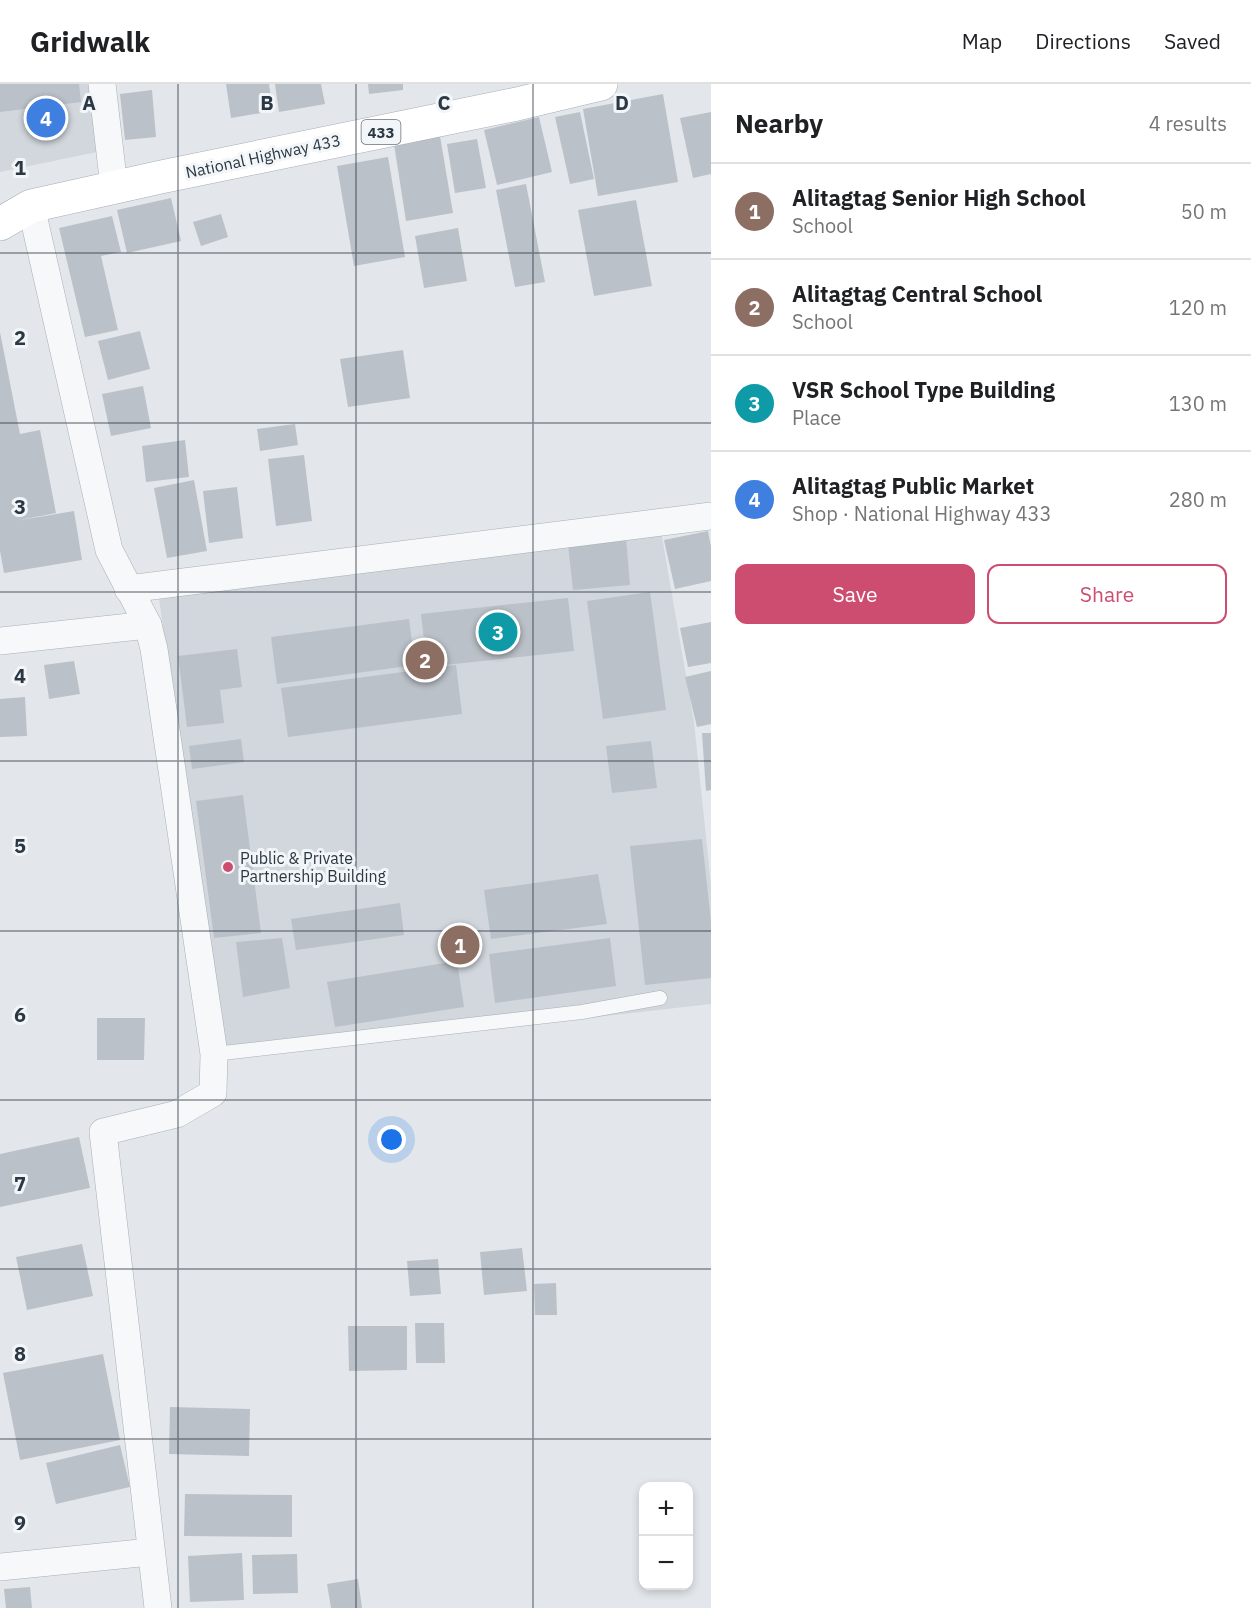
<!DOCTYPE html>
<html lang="en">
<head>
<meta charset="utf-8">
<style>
  body { margin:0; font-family:"IBM Plex Sans",sans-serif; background:#f2f2f2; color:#202124 }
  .controls { position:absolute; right:18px; bottom:18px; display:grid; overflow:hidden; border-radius:12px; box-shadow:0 3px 9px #0003 }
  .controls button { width:54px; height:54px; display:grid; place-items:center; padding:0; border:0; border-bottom:2px solid #e0e0e0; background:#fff; color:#202124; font:30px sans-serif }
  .you { position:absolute; left:392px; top:1056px; width:21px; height:21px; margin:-15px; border:4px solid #fff; border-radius:50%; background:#1a73e8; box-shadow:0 0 0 9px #1a73e833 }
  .badge { display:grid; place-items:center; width:39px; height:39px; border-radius:50%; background:#cc4d6f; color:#fff; font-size:20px; font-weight:700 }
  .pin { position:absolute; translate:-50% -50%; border:3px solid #fff; box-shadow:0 2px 6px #0006 }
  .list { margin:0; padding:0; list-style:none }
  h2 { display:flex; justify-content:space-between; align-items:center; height:78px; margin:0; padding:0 24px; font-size:26px }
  h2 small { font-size:20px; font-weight:400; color:#757577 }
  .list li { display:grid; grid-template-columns:39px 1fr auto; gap:18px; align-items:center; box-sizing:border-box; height:96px; padding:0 24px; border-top:2px solid #e0e0e0 }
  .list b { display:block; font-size:22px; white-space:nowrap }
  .list p { margin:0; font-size:20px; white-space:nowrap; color:#757577 }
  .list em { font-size:20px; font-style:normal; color:#757577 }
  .actions { display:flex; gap:12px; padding:18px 24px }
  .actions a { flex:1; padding:14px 0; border:2px solid #cc4d6f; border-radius:12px; text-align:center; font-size:21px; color:#cc4d6f }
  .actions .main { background:#cc4d6f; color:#fff }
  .map { position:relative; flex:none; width:711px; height:1524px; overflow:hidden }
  header { display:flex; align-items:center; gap:36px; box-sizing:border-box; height:84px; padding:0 30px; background:#fff; border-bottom:2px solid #e0e0e0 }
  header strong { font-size:28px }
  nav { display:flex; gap:33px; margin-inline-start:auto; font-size:21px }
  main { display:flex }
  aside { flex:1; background:#fff }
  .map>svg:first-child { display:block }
  .built { fill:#d1d7dd }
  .building { fill:#bbc1c8 }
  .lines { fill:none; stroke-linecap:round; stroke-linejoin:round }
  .lane-casing { stroke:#a8afb5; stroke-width:15 }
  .street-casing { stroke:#a8afb5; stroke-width:28 }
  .primary-casing { stroke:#a3adb7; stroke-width:34 }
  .lane { stroke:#f6f8f9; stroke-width:14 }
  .street { stroke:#f6f8f9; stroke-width:27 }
  .primary { stroke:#fff; stroke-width:33 }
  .grid { fill:none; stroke:#2b3743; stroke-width:1.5; stroke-opacity:0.55 }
  .poi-dot { fill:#cc4d6f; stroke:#f3f6f8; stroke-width:2 }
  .labels { text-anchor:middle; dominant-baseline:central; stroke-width:6; stroke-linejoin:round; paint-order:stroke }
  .shield { fill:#f3f6f8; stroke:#677079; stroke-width:1.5 }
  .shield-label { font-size:15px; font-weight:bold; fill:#2b3743 }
  .street-label { font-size:16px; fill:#2b3743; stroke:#f3f6f8 }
  .poi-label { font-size:16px; fill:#2b3743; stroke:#f3f6f8; text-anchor:start }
  .grid-label { font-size:20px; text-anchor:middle; font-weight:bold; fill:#2b3743; stroke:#f3f6f8; stroke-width:6; stroke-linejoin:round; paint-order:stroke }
</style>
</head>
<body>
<header>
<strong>Gridwalk</strong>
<nav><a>Map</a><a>Directions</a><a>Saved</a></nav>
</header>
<main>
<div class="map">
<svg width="711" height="1524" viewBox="0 0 711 1524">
  <rect width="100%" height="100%" fill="#e3e7eb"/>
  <g class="built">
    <path d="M0 0H89L97 68 0 88Z"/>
    <path d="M661 447 694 638 711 801V920L227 975 185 703 159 514Z"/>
  </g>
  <g class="building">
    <path d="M0 0H79L81 18 0 28Z"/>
    <path d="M226 0H269L273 27 231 34Z"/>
    <path d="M275 0H321L325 20 279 28Z"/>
    <path d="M368 0H403V6L369 10Z"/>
    <path d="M152 6 156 53 125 56 120 10Z"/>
    <path d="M663 10 678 98 598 112 583 25Z"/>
    <path d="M580 28 594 95 570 100 555 33Z"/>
    <path d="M711 28V90L693 94 680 34Z"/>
    <path d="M539 33 552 88 497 101 484 46Z"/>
    <path d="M440 52 453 129 406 137 394 60Z"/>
    <path d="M477 55 486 104 455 109 447 60Z"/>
    <path d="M388 73 405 173 354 182 337 82Z"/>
    <path d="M526 100 545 198 515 203 496 106Z"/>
    <path d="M171 114 181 157 127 169 117 126Z"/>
    <path d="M636 116 652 202 594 212 578 126Z"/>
    <path d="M221 130 228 153 201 162 193 138Z"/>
    <path d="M112 132 121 168 101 172 118 246 85 253 59 144Z"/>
    <path d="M458 144 467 197 424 204 415 152Z"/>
    <path d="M140 247 150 285 108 296 98 257Z"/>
    <path d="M0 248 20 350 40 346 56 429 15 437 74 427 82 476 4 489 0 467Z"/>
    <path d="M403 266 410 314 348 323 340 275Z"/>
    <path d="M143 302 151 344 111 352 102 310Z"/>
    <path d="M295 340 298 361 260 367 257 345Z"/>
    <path d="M185 356 189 393 146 398 142 362Z"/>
    <path d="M304 371 312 437 276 442 268 375Z"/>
    <path d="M194 396 207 467 167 474 154 404Z"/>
    <path d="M237 403 243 454 209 459 203 407Z"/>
    <path d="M708 447 711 463V497L675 505 664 456Z"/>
    <path d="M626 454 630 501 573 506 568 460Z"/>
    <path d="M650 508 666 626 603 635 587 517Z"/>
    <path d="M568 514 574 567 427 583 421 530Z"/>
    <path d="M409 535 415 581 277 600 271 553Z"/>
    <path d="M711 538V579L688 583 680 544Z"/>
    <path d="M237 565 242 603 220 606 224 639 187 643 178 572Z"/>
    <path d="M74 577 80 610 49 615 44 581Z"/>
    <path d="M456 581 462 630 288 653 281 604Z"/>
    <path d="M711 587V640L697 643 685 593Z"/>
    <path d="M25 613 27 652 0 653V615Z"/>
    <path d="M702 649H711V706L706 707Z"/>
    <path d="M241 655 244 678 192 685 189 662Z"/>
    <path d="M651 657 657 704 612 709 606 662Z"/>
    <path d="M243 711 261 849 214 854 196 717Z"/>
    <path d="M702 755 711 838V894L645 901 630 762Z"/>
    <path d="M598 790 607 840 491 855 484 806Z"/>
    <path d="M400 819 404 851 296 866 291 835Z"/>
    <path d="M282 854 290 904 243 913 236 858Z"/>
    <path d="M610 854 616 902 495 919 489 870Z"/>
    <path d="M457 877 464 923 335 943 327 898Z"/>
    <path d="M97 934H145L144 976H97Z"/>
    <path d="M79 1053 90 1104 0 1123V1070Z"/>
    <path d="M82 1160 93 1212 27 1226 16 1173Z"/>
    <path d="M522 1164 527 1207 484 1211 480 1168Z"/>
    <path d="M438 1175 441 1210 410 1212 407 1177Z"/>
    <path d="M556 1199 557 1231H535L534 1200Z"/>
    <path d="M415 1239H444L445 1279H416Z"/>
    <path d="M348 1242H407V1286L349 1287Z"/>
    <path d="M103 1270 120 1356 20 1376 3 1289Z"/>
    <path d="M170 1323 250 1325 249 1372 169 1370Z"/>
    <path d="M120 1361 130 1403 56 1420 46 1379Z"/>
    <path d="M185 1410 292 1411V1453L184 1452Z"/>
    <path d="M242 1469 244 1516 190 1518 188 1472Z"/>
    <path d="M297 1470 298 1509 253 1510 252 1471Z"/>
    <path d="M358 1495 362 1524H331L327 1500Z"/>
    <path d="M30 1503 32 1524H6L4 1505Z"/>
  </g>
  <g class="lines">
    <g class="lane-casing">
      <path id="lane" d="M214 970 582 928 660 914"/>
    </g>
    <g class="street-casing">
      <g id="street">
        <path d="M102 0 114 103"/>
        <path d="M31 122 109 466 148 541 154 565 214 970 213 1009 177 1030 103 1048 158 1524"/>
        <path d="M128 505 711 432"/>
        <path d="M0 557 148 541"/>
        <path d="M0 1483 150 1468"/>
      </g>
    </g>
    <g class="primary-casing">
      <path id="primary" d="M0 140 31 122 161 93 517 20 601 0"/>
    </g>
    <use href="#lane" class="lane"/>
    <use href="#street" class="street"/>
    <use href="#primary" class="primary"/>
  </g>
  <path class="grid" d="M178 0V1524M356 0V1524M533 0V1524M0 169H711M0 339H711M0 508H711M0 677H711M0 847H711M0 1016H711M0 1185H711M0 1355H711"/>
  <circle class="poi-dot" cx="228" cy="783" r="6"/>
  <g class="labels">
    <rect class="shield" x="361.5" y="36" width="39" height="24" rx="4.5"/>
    <g class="shield-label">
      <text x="381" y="48">433</text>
    </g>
    <g class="street-label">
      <text transform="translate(263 72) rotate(-12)">National Highway 433</text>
    </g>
    <g class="poi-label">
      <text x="240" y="774">Public &amp; Private<tspan x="240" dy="18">Partnership Building</tspan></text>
    </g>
  </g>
  <g class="grid-label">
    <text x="89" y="26">A</text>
    <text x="267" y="26">B</text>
    <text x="444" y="26">C</text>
    <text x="622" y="26">D</text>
    <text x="20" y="91">1</text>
    <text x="20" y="261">2</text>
    <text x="20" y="430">3</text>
    <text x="20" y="599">4</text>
    <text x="20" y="769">5</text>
    <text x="20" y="938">6</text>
    <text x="20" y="1107">7</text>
    <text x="20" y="1277">8</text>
    <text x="20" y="1446">9</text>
  </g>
</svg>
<div class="controls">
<button>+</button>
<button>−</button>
</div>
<div class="you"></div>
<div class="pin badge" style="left:460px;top:861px;background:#8d6e63">1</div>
<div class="pin badge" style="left:425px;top:576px;background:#8d6e63">2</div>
<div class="pin badge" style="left:498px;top:548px;background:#0f9aa8">3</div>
<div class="pin badge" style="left:46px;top:34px;background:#3f7fe0">4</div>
</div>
<aside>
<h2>Nearby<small>4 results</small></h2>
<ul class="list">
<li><span class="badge" style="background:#8d6e63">1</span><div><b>Alitagtag Senior High School</b><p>School</p></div><em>50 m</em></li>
<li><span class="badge" style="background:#8d6e63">2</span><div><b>Alitagtag Central School</b><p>School</p></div><em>120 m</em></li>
<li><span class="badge" style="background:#0f9aa8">3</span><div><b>VSR School Type Building</b><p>Place</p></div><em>130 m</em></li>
<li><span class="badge" style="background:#3f7fe0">4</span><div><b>Alitagtag Public Market</b><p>Shop · National Highway 433</p></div><em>280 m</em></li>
</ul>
<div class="actions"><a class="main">Save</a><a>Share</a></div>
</aside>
</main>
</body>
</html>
